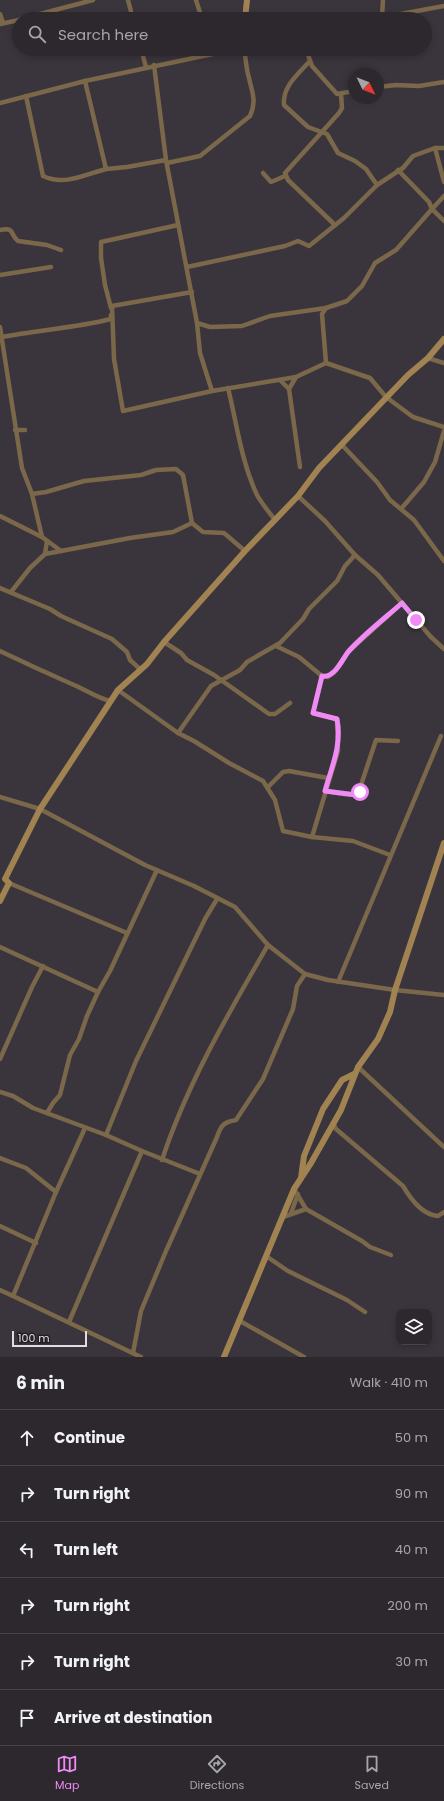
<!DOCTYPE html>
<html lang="en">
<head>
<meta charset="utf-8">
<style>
  body { margin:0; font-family:Poppins,sans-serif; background:#343036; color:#f1f3f6 }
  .controls { position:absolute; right:12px; bottom:12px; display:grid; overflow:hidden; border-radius:8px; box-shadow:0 2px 6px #0003 }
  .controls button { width:36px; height:36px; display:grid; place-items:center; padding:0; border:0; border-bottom:1px solid #48444a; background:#2c282e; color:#f1f3f6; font:20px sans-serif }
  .compass { position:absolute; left:348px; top:68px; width:36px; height:36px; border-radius:50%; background:#2c282e; box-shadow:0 2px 6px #0003; rotate:133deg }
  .scale { position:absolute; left:12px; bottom:10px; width:75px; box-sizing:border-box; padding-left:4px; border:2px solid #e0dce1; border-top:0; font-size:11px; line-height:14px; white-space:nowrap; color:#e0dce1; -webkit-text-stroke:3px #201e21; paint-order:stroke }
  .stop { position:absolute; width:12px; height:12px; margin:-9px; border:3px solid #f08bf5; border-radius:50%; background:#fff }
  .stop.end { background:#f08bf5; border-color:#fff; box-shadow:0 1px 4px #0008 }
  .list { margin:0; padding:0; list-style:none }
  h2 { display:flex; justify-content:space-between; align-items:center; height:52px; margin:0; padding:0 16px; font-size:17px }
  h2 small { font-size:13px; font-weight:400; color:#a6a6aa }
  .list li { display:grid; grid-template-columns:26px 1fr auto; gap:12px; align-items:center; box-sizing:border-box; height:56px; padding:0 16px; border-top:1px solid #48444a }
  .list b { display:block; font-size:15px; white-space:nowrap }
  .list em { font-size:13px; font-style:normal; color:#a6a6aa }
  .icon { flex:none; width:22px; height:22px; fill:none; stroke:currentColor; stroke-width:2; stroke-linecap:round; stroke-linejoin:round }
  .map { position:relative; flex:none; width:444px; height:1357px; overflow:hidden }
  .search { position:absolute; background:#2c282e; box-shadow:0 2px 6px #0003; left:12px; right:12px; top:12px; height:44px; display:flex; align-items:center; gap:10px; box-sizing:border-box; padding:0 14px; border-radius:22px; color:#a6a6aa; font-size:15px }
  .sheet { height:388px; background:#2c282e }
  nav { display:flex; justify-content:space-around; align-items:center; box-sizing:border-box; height:56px; border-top:1px solid #48444a; background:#2c282e; font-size:11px; color:#a6a6aa }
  nav a { display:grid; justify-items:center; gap:2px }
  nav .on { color:#f08bf5 }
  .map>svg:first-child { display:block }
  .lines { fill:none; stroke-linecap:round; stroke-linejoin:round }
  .street { stroke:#7b684a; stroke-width:4.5 }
  .secondary { stroke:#a18251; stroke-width:6 }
  .route { stroke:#f08bf5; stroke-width:5 }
</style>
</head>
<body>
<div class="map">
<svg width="444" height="1357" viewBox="0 0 444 1357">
  <rect width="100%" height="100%" fill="#3a353d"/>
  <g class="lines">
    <g class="street">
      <path d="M128 0 133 19"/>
      <path d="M196 0 202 19"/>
      <path d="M0 14 3 23"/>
      <path d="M382 17 383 0"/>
      <path d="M21 19 93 0"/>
      <path d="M374 19 444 6"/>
      <path d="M0 24 19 20"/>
      <path d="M141 49 146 67"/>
      <path d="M306 49 312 66 337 94 354 91"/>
      <path d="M309 62C298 74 282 87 284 105L308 127 327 134 338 153 355 161 366 169 377 185"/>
      <path d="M154 65 166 160 197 323 210 327 242 326 270 316 326 308"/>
      <path d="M85 81 106 169 127 167 166 160"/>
      <path d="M378 87 396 85 419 86 444 82"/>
      <path d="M26 96 43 176C64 186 84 175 106 169"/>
      <path d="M0 103 85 81 236 49"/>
      <path d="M435 148 444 182"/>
      <path d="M167 163 200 156 250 116C257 101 252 92 249 78 246 69 246 58 244 49"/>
      <path d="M263 173 271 182 285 176"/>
      <path d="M433 208 444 196"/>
      <path d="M432 209 444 221"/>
      <path d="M335 225 288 180 285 173 339 113 342 108 341 94"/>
      <path d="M0 230C16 227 9 234 18 241L47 245 61 250"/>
      <path d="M187 267 285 246 298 241 309 246 344 218 377 185 403 168 413 156 435 148H444"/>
      <path d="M0 275 51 267"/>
      <path d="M192 292 112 306 114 359 123 411 212 391"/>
      <path d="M111 308 105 285 101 258V242L178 225"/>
      <path d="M197 323 200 353 212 391 296 377 326 363 370 378 386 397 413 417 444 427"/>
      <path d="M0 327 22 468 32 494 42 537 61 551"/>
      <path d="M2 337C38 330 75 328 111 319V315"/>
      <path d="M428 358 444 363"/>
      <path d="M326 363 322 314 326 308 347 301 362 286 375 263 396 250 432 209 429 202 398 170"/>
      <path d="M280 380 289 389 300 467"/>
      <path d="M228 388C237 424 241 461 257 495 262 504 269 512 275 520"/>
      <path d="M289 389 296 377"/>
      <path d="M15 430H25"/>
      <path d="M342 445 377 482 390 500 414 520 444 561"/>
      <path d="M32 494 46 492 84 481 141 475 156 470 176 469 183 475 192 523"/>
      <path d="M298 496 325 521 355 555 378 575 430 636 444 649"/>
      <path d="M401 509 424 482 435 462 444 431"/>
      <path d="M0 516 42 537"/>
      <path d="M45 554 47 541"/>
      <path d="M0 588 50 609 61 616 112 639 127 652 130 660 141 670"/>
      <path d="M11 592 30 568 45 554 130 538 173 532 192 523 203 532 224 533 245 551"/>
      <path d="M164 642 181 653 187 660 214 675 269 714H275L290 703"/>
      <path d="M276 646 299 657 322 676 328 677 334 672 349 651 402 603"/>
      <path d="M0 651C25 663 49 674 74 685 86 690 97 698 110 701"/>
      <path d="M118 690 178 733 194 741 229 763 263 781 275 800 283 831 312 837 353 841 390 855"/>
      <path d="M178 733 211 686 240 670 247 662 280 643 303 619 309 609 337 581 345 566 355 555"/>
      <path d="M268 787 283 772 289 771 328 778"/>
      <path d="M325 791 344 794H358L376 740 398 741"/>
      <path d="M0 797 40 809 145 865 194 886 235 907 268 945 305 974 328 980 395 990 444 995"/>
      <path d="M312 837 338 751 337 719 313 713 322 676"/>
      <path d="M9 883 127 933"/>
      <path d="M0 947 98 992"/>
      <path d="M338 982 441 736"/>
      <path d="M0 1059 32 987 43 966"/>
      <path d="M358 1067 444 1147"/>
      <path d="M0 1092 13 1096 33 1108 106 1135 142 1151 200 1174"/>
      <path d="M47 1113 53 1103 60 1095 70 1055 79 1039 87 1016 98 992 110 971 157 870"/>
      <path d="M333 1123 336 1129 403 1186C410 1198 422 1215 438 1216L444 1212"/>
      <path d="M85 1128 56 1192 13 1296 141 1357"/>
      <path d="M106 1135 136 1061 205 919 217 899"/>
      <path d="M0 1158 26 1168 56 1192"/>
      <path d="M162 1160C187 1084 228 1014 268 945"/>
      <path d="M294 1189 306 1209 362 1241 370 1247 391 1255"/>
      <path d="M291 1213 298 1194"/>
      <path d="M283 1217 306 1209"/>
      <path d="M0 1226 36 1243"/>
      <path d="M266 1256 288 1271 347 1300 365 1312"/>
      <path d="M0 1290 13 1296"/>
      <path d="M240 1321 304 1357"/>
      <path d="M69 1322 142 1151"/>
      <path d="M133 1353 141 1311 166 1251 217 1137C221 1125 224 1122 236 1120L263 1079 293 1009 297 986 305 974"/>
    </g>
    <g class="secondary">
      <path d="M245 19 247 0"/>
      <path d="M0 901 9 883 5 879 40 809 118 690 147 664 164 642 245 551 298 496 319 468 408 375 428 358 444 339"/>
      <path d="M301 1178 304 1156 323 1109 342 1080 354 1074"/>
      <path d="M224 1357 294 1189 311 1163 341 1110 358 1067 378 1039 390 1012 395 990 444 843"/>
    </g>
  </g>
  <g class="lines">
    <path class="route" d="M360 792 356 795 325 791C332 766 342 745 337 719L313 713 322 676C334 679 342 660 348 652 362 636 385 618 402 603L416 620"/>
  </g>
</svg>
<div class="controls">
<button><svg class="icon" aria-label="layers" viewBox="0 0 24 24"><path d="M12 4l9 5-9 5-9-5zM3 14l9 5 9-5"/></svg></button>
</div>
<svg class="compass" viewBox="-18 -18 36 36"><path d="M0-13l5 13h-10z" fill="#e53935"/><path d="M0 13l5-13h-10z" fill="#a6a6aa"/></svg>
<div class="scale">100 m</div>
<div class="stop" style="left:360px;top:792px"></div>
<div class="stop end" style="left:416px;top:620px"></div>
<div class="search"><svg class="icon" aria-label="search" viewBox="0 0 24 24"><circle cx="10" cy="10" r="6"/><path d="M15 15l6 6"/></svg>Search here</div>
</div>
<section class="sheet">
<h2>6 min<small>Walk · 410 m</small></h2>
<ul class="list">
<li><svg class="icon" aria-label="ahead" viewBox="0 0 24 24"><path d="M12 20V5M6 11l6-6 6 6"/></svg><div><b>Continue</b></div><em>50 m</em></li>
<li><svg class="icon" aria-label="right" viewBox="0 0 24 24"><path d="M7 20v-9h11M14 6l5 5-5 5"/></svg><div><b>Turn right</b></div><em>90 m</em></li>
<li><svg class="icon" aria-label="left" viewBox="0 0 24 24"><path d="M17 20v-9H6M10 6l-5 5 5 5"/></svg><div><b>Turn left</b></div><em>40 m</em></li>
<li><svg class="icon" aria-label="right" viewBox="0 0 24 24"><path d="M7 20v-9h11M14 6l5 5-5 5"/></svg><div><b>Turn right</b></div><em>200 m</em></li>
<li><svg class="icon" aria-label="right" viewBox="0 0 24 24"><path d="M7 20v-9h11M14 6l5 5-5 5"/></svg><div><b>Turn right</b></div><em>30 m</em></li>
<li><svg class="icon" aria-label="arrive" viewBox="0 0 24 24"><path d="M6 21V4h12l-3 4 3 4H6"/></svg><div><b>Arrive at destination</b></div></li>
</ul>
</section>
<nav>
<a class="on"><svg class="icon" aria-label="map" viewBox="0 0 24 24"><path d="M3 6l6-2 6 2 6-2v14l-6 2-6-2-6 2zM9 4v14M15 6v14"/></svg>Map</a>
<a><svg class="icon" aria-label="directions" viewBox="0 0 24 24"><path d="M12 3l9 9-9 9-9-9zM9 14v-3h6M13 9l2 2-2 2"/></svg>Directions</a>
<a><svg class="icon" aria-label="saved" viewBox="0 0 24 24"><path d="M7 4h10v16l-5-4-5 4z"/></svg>Saved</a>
</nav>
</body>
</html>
